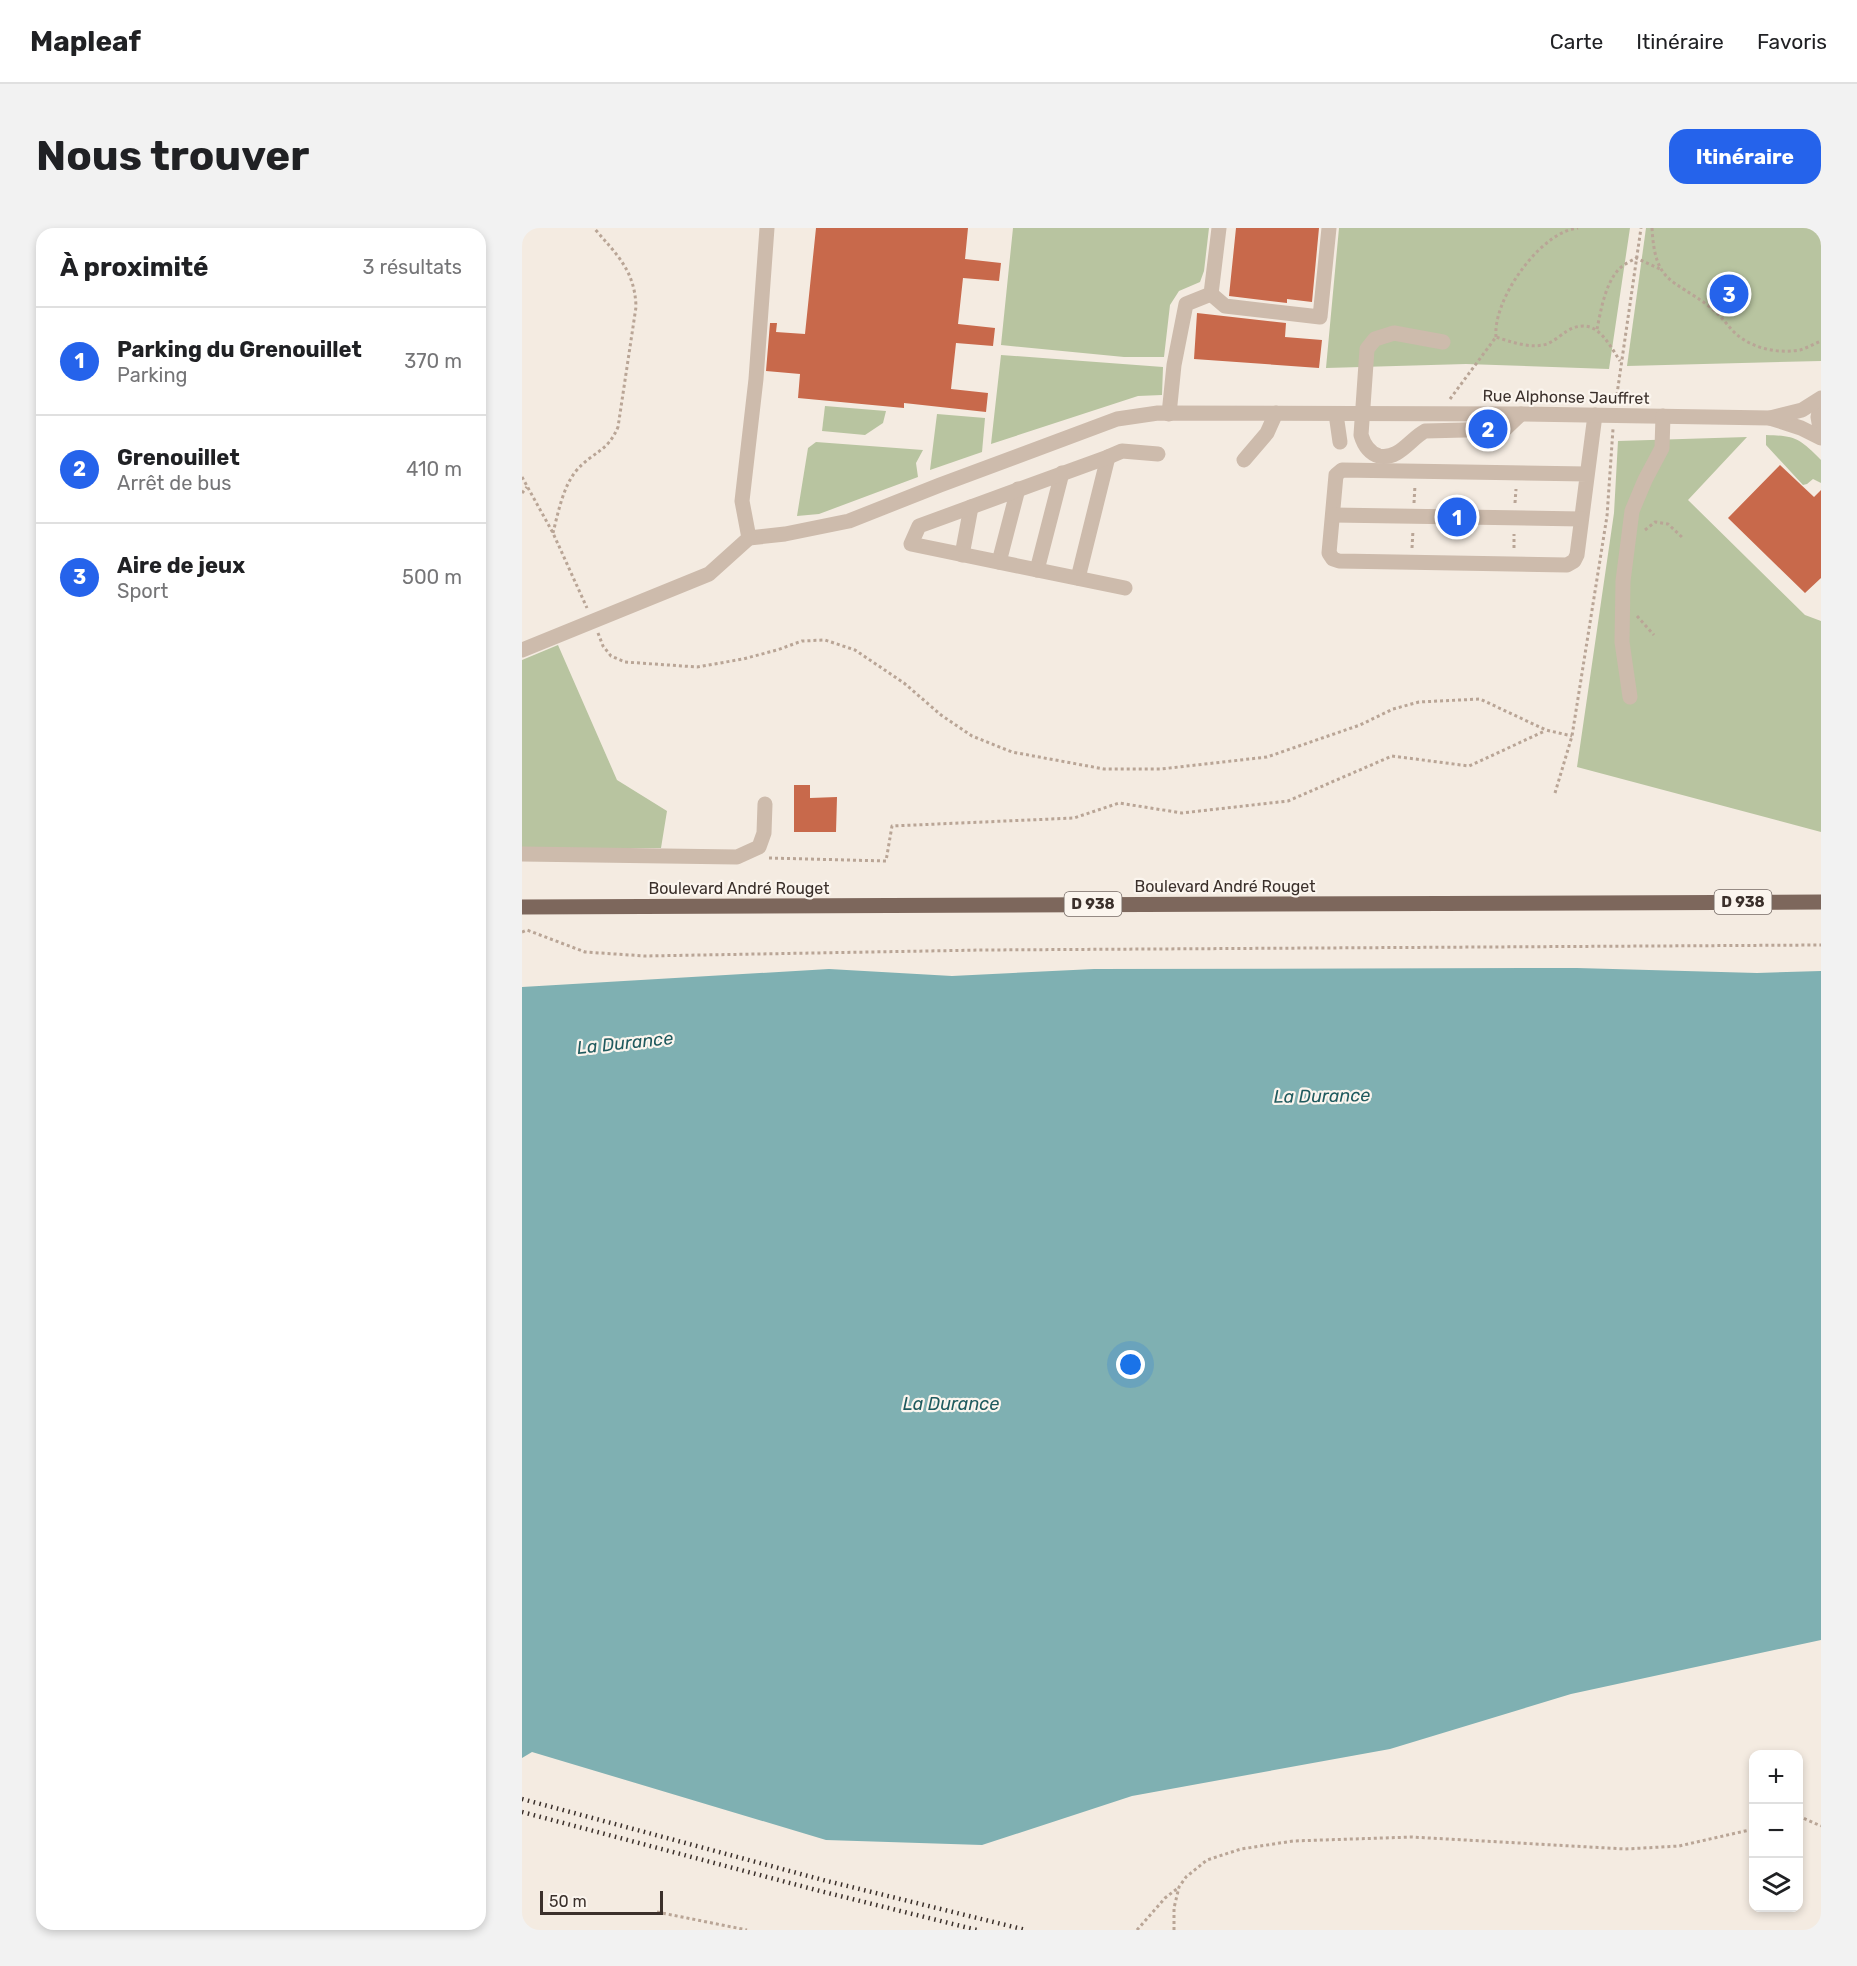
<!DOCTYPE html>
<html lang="fr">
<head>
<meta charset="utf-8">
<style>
  body { margin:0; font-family:Rubik,sans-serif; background:#f2f2f2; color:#202124 }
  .controls { position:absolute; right:18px; bottom:18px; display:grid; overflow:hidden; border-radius:12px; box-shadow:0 3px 9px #0003 }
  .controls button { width:54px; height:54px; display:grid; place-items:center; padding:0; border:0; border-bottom:2px solid #e0e0e0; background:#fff; color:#202124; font:30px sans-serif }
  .scale { position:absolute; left:18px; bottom:15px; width:123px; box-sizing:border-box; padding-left:6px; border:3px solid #3b302b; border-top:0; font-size:16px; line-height:21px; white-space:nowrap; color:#3b302b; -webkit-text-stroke:4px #fbf5ee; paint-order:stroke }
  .you { position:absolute; left:609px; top:1137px; width:21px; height:21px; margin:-15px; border:4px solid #fff; border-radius:50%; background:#1a73e8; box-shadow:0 0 0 9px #1a73e833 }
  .badge { display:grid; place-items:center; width:39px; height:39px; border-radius:50%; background:#2563eb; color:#fff; font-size:20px; font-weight:700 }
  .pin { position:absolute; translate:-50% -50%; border:3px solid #fff; box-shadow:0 2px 6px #0006 }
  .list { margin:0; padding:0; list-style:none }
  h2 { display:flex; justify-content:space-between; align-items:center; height:78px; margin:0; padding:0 24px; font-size:26px }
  h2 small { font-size:20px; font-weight:400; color:#757577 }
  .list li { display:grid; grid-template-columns:39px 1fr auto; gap:18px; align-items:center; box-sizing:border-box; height:108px; padding:0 24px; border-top:2px solid #e0e0e0 }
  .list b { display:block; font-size:22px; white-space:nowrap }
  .list p { margin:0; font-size:20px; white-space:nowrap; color:#757577 }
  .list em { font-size:20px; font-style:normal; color:#757577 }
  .icon { flex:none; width:33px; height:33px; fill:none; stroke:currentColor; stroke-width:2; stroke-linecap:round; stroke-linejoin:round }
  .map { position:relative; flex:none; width:1299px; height:1702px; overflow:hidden; border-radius:18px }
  header { display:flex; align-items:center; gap:36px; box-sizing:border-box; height:84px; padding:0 30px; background:#fff; border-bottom:2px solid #e0e0e0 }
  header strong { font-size:28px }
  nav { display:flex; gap:33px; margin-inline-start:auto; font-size:21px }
  .intro { display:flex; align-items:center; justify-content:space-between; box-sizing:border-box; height:144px; padding:0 36px }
  h1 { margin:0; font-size:42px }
  .button { padding:15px 27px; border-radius:18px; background:#2563eb; color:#fff; font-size:21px; font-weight:700 }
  main { display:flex; gap:36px; padding:0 36px }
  aside { flex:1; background:#fff; border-radius:18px; box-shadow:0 3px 9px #0003 }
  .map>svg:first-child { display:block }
  .green { fill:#b8c4a0 }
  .water { fill:#7fb0b2 }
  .building { fill:#c8694b }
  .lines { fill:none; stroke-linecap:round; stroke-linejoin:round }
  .path { stroke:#b9a596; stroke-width:3; stroke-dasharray:3 3; stroke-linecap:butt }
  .minor { stroke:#cdbbac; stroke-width:15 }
  .major { stroke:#7d675c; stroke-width:15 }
  .rail { stroke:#3b302b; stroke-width:4.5; stroke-dasharray:1.5 4.5; stroke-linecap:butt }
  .labels { text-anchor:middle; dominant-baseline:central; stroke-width:4.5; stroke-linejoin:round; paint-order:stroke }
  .shield { fill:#fbf5ee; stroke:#756b66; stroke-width:1.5 }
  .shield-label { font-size:15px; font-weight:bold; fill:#3b302b }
  .street-label { font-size:16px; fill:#3b302b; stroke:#fbf5ee }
  .water-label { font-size:18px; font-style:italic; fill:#1f5a5e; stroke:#fbf5ee }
</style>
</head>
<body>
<header>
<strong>Mapleaf</strong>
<nav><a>Carte</a><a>Itinéraire</a><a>Favoris</a></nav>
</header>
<div class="intro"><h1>Nous trouver</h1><a class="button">Itinéraire</a></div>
<main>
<aside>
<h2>À proximité<small>3 résultats</small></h2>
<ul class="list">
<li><span class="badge">1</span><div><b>Parking du Grenouillet</b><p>Parking</p></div><em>370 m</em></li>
<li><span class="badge">2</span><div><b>Grenouillet</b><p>Arrêt de bus</p></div><em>410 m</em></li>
<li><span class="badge">3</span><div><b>Aire de jeux</b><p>Sport</p></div><em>500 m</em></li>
</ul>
</aside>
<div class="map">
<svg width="1299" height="1702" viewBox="0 0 1299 1702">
  <rect width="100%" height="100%" fill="#f4ebe1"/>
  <g class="green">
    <path d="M491 0H687L682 43 678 54 657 63 648 77 642 129H602L479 117Z"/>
    <path d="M817 0H1108L1087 141 944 136 804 140Z"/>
    <path d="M1124 0H1299V133L1105 138Z"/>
    <path d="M479 127 641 139 640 167 616 168 469 216Z"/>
    <path d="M303 178 364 183 361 195 343 207 300 203Z"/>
    <path d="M415 186 463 190 460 224 408 242Z"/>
    <path d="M1244 207C1274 208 1277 210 1299 232V255L1291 251 1285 256 1281 257 1244 217Z"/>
    <path d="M1225 209 1166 272 1283 387 1299 393V604L1055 539 1092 285 1096 213Z"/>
    <path d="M294 214 401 222 394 235 396 249 297 286 275 288 286 220Z"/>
    <path d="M36 417 95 552 145 583 139 620H0V432Z"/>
  </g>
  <path class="water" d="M1055 740 1235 745 1299 743V1412L1049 1466 868 1521 610 1568 460 1617 304 1612 10 1524 0 1530V759L307 741 430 748 572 741Z"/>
  <g class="building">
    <path d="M294 0H446L443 31 479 35 477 53 441 50 436 96 473 100 471 118 434 115 429 161 466 165 464 184 382 175V180L276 170 278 146 244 143 248 95H255L254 104 283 106Z"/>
    <path d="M714 0H797L790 74 765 71V75L707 68Z"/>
    <path d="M675 85 764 95 763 109 800 112 797 140 672 131Z"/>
    <path d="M1258 237 1292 269 1299 262V350L1283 365 1206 290Z"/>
    <path d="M272 557H288V570L315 569 314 604H272Z"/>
  </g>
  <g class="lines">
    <g class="path">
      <path d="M1130 0C1133 56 1150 50 1188 79 1197 86 1203 94 1210 102 1227 120 1254 126 1278 122 1285 120 1292 116 1299 113"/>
      <path d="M1075 101C1079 82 1083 56 1097 41 1102 36 1109 33 1114 30L1138 41"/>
      <path d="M974 109C971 74 1010 18 1042 4 1046 2 1051 1 1056 0"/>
      <path d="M928 171 974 109C989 114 1009 121 1025 116 1032 113 1039 107 1045 103 1073 87 1085 113 1098 133"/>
      <path d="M1094 173 1119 0"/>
      <path d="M0 249 31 305 65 380"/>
      <path d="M0 265 5 259"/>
      <path d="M892 275 893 257"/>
      <path d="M993 275 994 261"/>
      <path d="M1123 302 1133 294 1146 296 1162 311"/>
      <path d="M31 305C36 285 41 259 54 243 71 223 85 225 96 199L114 79C113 42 94 26 72 0"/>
      <path d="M890 320 891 302"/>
      <path d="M992 320V306"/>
      <path d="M1115 388 1132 407"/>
      <path d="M76 405 81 418 89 428 103 434 175 439 221 431 255 422 280 413 303 412 333 422 382 455 419 487 450 508 490 524 582 541H639L745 529 838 497 871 481 897 474 958 471 1024 502 1050 508"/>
      <path d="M1033 565 1050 508 1085 288 1091 201"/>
      <path d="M247 630 364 633 370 598 552 590 597 575 660 585 766 573 870 528 947 538 1023 503"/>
      <path d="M0 704 5 702 63 724 123 728 461 722 1299 717"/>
      <path d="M1276 1590H1281L1299 1598"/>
      <path d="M135 1684 225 1702"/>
      <path d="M615 1702 643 1670 656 1660"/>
      <path d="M652 1702V1680L657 1659 664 1649 685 1632 719 1621 771 1613 890 1609 1103 1621 1157 1618 1232 1601"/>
    </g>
    <g class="minor">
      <path d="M689 66 703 78 798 89 807 0"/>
      <path d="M921 114 872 105 853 111 845 121 839 207C842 217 847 225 857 228 877 232 888 211 903 203L983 201 999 186"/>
      <path d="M1299 175 1296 189 1299 206"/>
      <path d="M647 186 652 137 664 76 689 66 697 0"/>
      <path d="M814 186 818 214"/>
      <path d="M1248 190 1279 200 1299 210"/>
      <path d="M722 232 745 205 754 185"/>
      <path d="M1065 246 820 242 814 247 807 325 811 331 817 333 1045 337 1052 333 1055 327 1073 187"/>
      <path d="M811 287 1059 291"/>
      <path d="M227 310 263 306 327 293 418 257 595 191 636 185 999 186 1248 190 1280 182 1299 170"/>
      <path d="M440 327 449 279"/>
      <path d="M477 334 496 261"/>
      <path d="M515 342 540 245"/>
      <path d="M556 350 586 229"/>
      <path d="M603 360 389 316 397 298 586 229 600 223 636 226"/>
      <path d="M0 422 187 346 227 310 220 273 234 151 245 0"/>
      <path d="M1108 469 1100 414 1101 353 1110 283 1123 252 1140 220 1141 188"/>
      <path d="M0 626 215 629 237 619 242 605 243 576"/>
    </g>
    <path class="major" d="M0 679 1299 674"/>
    <g class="rail">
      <path d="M0 1571 301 1652 504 1702"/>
      <path d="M0 1584 298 1663 455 1702"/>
    </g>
  </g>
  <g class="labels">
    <g class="shield">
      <rect x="1192.5" y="662" width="57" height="24" rx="4.5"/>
      <rect x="542.5" y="664" width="57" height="24" rx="4.5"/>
    </g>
    <g class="shield-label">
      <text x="1221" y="674">D 938</text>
      <text x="571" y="676">D 938</text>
    </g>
    <g class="street-label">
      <text transform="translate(1044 169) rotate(1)">Rue Alphonse Jauffret</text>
      <text x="703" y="658">Boulevard André Rouget</text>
      <text x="217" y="660">Boulevard André Rouget</text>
    </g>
    <g class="water-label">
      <text transform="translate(103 815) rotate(-6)">La Durance</text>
      <text transform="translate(800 868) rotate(-1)">La Durance</text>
      <text x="429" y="1176">La Durance</text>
    </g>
  </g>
</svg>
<div class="controls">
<button>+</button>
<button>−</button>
<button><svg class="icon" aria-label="layers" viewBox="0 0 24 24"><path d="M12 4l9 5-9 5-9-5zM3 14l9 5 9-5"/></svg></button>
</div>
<div class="scale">50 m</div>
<div class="you"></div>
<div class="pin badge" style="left:935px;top:289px">1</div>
<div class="pin badge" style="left:966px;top:201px">2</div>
<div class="pin badge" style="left:1207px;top:66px">3</div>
</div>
</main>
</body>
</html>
